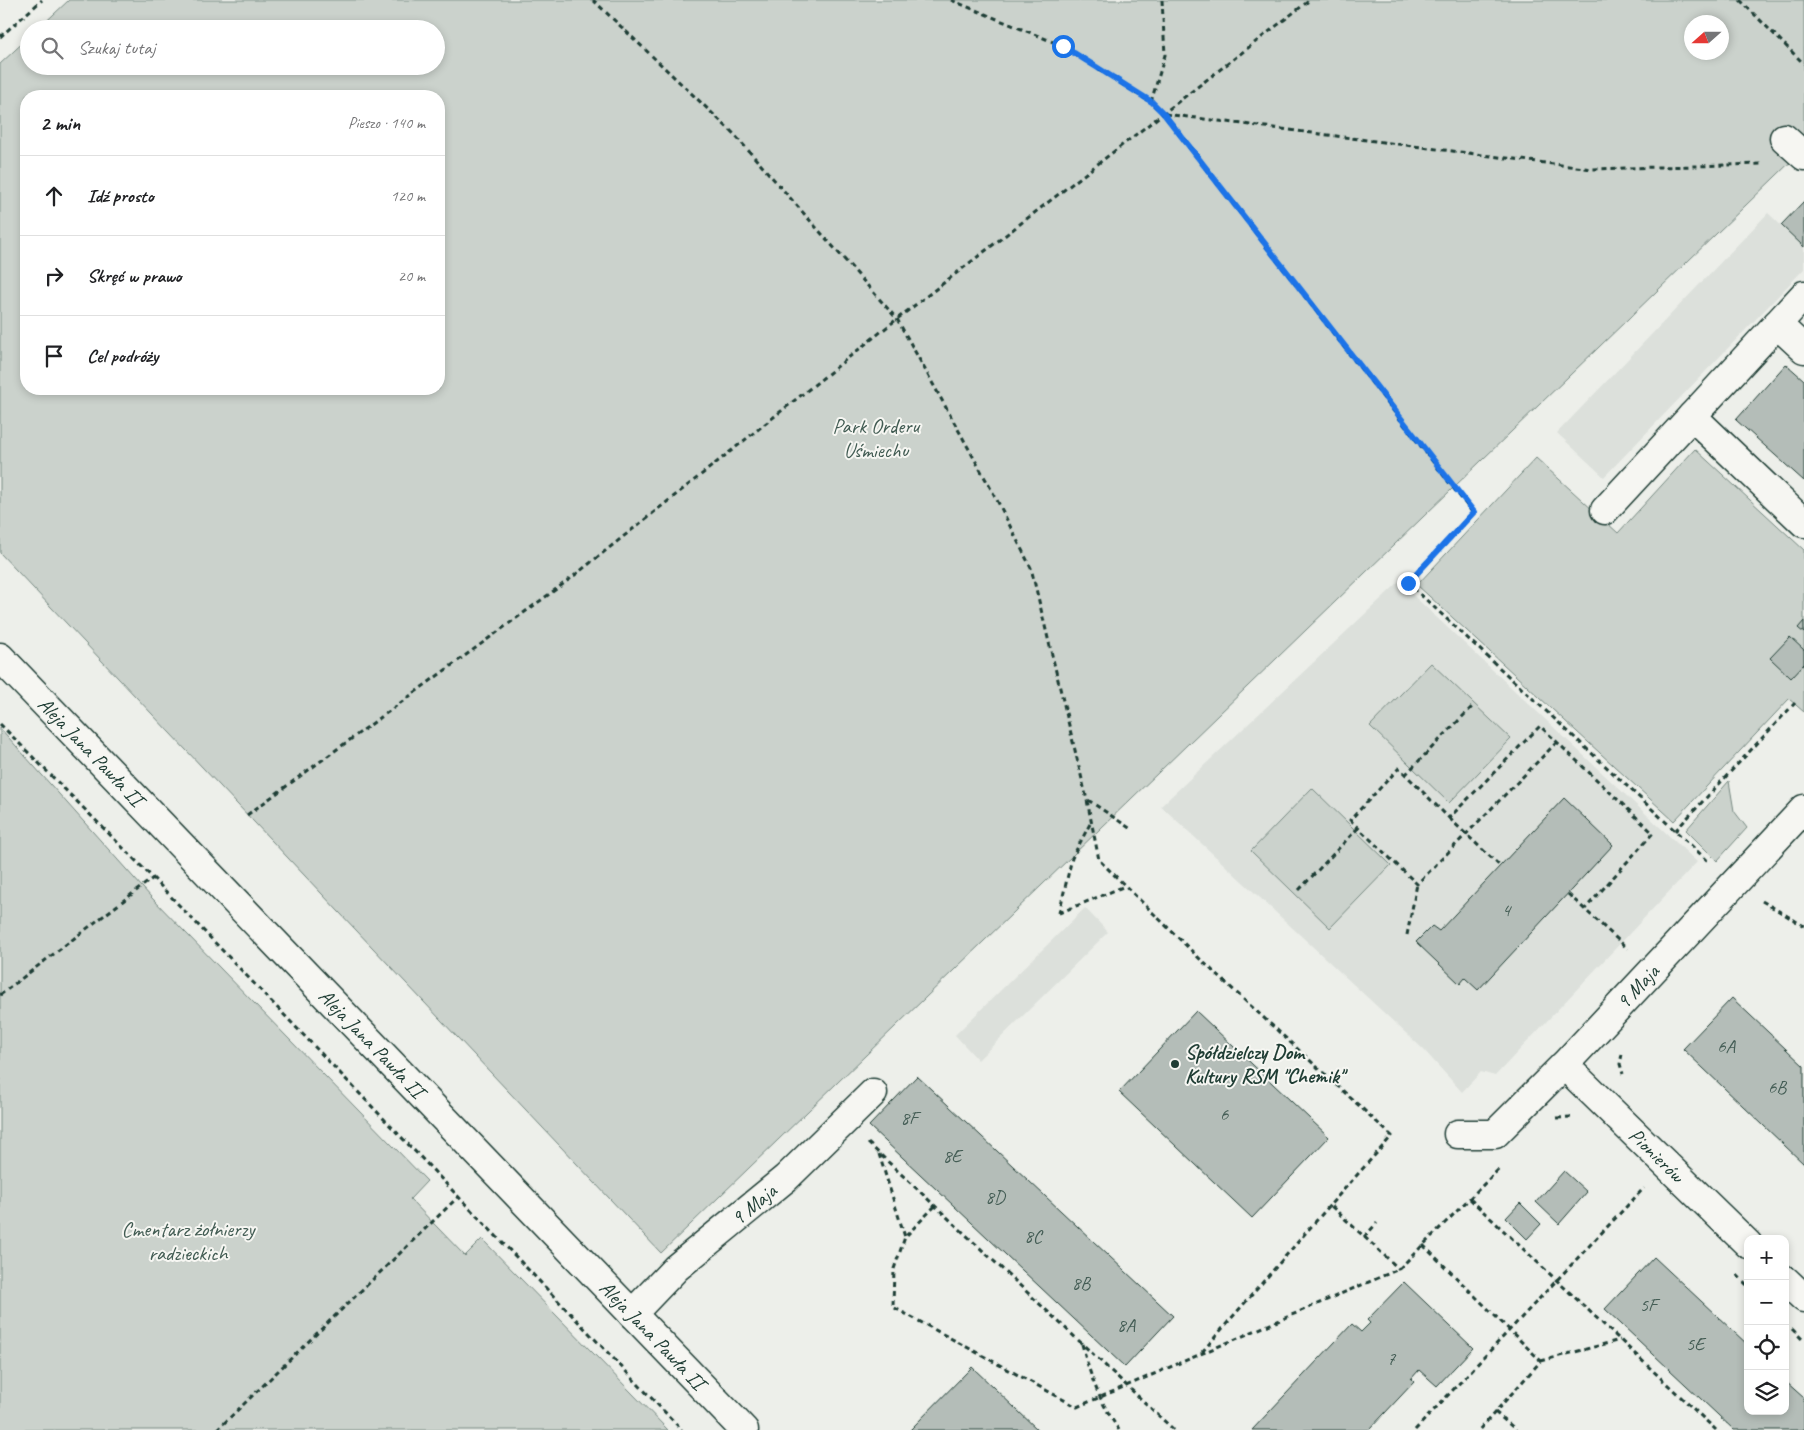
<!DOCTYPE html>
<html lang="pl">
<head>
<meta charset="utf-8">
<style>
  body { margin:0; font-family:Caveat,sans-serif; background:#f2f2f2; color:#202124 }
  .controls { position:absolute; right:15px; bottom:15px; display:grid; overflow:hidden; border-radius:10px; box-shadow:0 2px 8px #0003 }
  .controls button { width:45px; height:45px; display:grid; place-items:center; padding:0; border:0; border-bottom:1px solid #e0e0e0; background:#fff; color:#202124; font:25px sans-serif }
  .compass { position:absolute; left:1684px; top:15px; width:45px; height:45px; border-radius:50%; background:#fff; box-shadow:0 2px 8px #0003; rotate:249deg }
  .stop { position:absolute; width:15px; height:15px; margin:-11px; border:4px solid #1a73e8; border-radius:50%; background:#fff }
  .stop.end { background:#1a73e8; border-color:#fff; box-shadow:0 1px 5px #0008 }
  .list { margin:0; padding:0; list-style:none }
  h2 { display:flex; justify-content:space-between; align-items:center; height:65px; margin:0; padding:0 20px; font-size:21px }
  h2 small { font-size:16px; font-weight:400; color:#757577 }
  .list li { display:grid; grid-template-columns:32px 1fr auto; gap:15px; align-items:center; box-sizing:border-box; height:80px; padding:0 20px; border-top:1px solid #e0e0e0 }
  .list b { display:block; font-size:19px; white-space:nowrap }
  .list em { font-size:16px; font-style:normal; color:#757577 }
  .icon { flex:none; width:28px; height:28px; fill:none; stroke:currentColor; stroke-width:2; stroke-linecap:round; stroke-linejoin:round }
  .map { position:relative; flex:none; width:1804px; height:1430px; overflow:hidden }
  .search { position:absolute; background:#fff; box-shadow:0 2px 8px #0003; left:20px; top:20px; width:425px; height:55px; display:flex; align-items:center; gap:12px; box-sizing:border-box; padding:0 18px; border-radius:28px; color:#757577; font-size:19px }
  .panel { position:absolute; background:#fff; box-shadow:0 2px 8px #0003; left:20px; top:90px; width:425px; height:305px; border-radius:20px }
  .map>svg:first-child { display:block }
  .built { fill:#dce0db }
  .green { fill:#cbd2cc; stroke:#758880; fill-rule:evenodd }
  .building { fill:#b4bdb8; stroke:#1f3d34 }
  .lines { fill:none; stroke-linecap:round; stroke-linejoin:round }
  .minor-casing { stroke:#1f3d34; stroke-width:31 }
  .major-casing { stroke:#1f3d34; stroke-width:31 }
  .path { stroke:#1f3d34; stroke-width:3; stroke-dasharray:5 4; stroke-linecap:butt }
  .minor { stroke:#f6f6f2; stroke-width:28 }
  .major { stroke:#f6f6f2; stroke-width:28 }
  .route { stroke:#1a73e8; stroke-width:6 }
  .poi-dot { fill:#1f3d34; stroke:#f6f6f2; stroke-width:2 }
  .labels { text-anchor:middle; dominant-baseline:central; stroke-width:4; stroke-linejoin:round; paint-order:stroke }
  .number-label { font-size:19px; fill:#445d55 }
  .park-label { font-size:21px; fill:#415b52; stroke:#f6f6f2 }
  .street-label { font-size:21px; fill:#1f3d34; stroke:#f6f6f2 }
  .poi-label { font-size:21px; font-weight:bold; fill:#1f3d34; stroke:#f6f6f2; text-anchor:start }
</style>
</head>
<body>
<div class="map">
<svg width="1804" height="1430" viewBox="0 0 1804 1430">
  <rect width="100%" height="100%" fill="#edefea"/>
  <filter id="ink" filterUnits="userSpaceOnUse"><feTurbulence type="fractalNoise" baseFrequency=".02" numOctaves="2"/><feDisplacementMap in="SourceGraphic" scale="10" xChannelSelector="R" yChannelSelector="G"/><feConvolveMatrix kernelMatrix="1 2 1 2 8 2 1 2 1" color-interpolation-filters="sRGB"/></filter>
  <g filter="url(#ink)">
    <g class="built">
      <path d="M1768 213 1804 247V269L1604 477 1557 433Z"/>
      <path d="M1399 582 1697 862 1495 1076 1481 1072 1462 1092 1423 1049 1161 806Z"/>
      <path d="M1085 908 1108 932 978 1060 955 1035Z"/>
    </g>
    <g class="green">
      <path d="M69 0H1804V149L661 1253 0 553V64L29 37V66H436V29H38ZM1692 22H1722V52H1692ZM26 96H439V389H26Z"/>
      <path d="M1695 449 1804 550V712L1789 699 1674 821 1417 585 1536 458 1618 533Z"/>
      <path d="M1431 663 1511 739 1449 803 1370 726Z"/>
      <path d="M0 728 151 897 427 1181 410 1199 465 1256 482 1239 668 1430H0Z"/>
      <path d="M1729 781 1734 811 1747 828 1717 861 1686 830Z"/>
      <path d="M1312 788 1391 865 1330 928 1251 851Z"/>
    </g>
    <g class="building">
      <path d="M1804 201V247L1781 225Z"/>
      <path d="M1786 364 1804 380V481L1736 420Z"/>
      <path d="M1804 621V633L1798 628Z"/>
      <path d="M1790 637 1804 650V664L1791 678 1770 658Z"/>
      <path d="M1564 798 1613 845 1478 990 1465 978 1460 984 1416 942 1432 926 1439 931Z"/>
      <path d="M1732 998 1804 1066V1164L1683 1049Z"/>
      <path d="M1196 1011 1329 1137 1252 1218 1119 1092Z"/>
      <path d="M917 1076 1173 1316 1125 1367 869 1126Z"/>
      <path d="M1564 1171 1587 1192 1559 1224 1536 1202Z"/>
      <path d="M1520 1203 1541 1224 1527 1239 1506 1218Z"/>
      <path d="M1654 1257 1748 1345V1411H1785V1381L1804 1398V1430H1734L1605 1309Z"/>
      <path d="M1404 1282 1473 1348 1437 1386 1419 1370 1411 1379 1414 1382 1369 1430H1252L1352 1324 1361 1332 1370 1323 1367 1320Z"/>
      <path d="M972 1367 1038 1430H910Z"/>
    </g>
    <g class="lines">
      <g class="minor-casing">
        <g id="minor">
          <path d="M1784 138 1804 156"/>
          <path d="M1777 324 1804 349"/>
          <path d="M1692 416 1804 523"/>
          <path d="M1605 510 1804 295"/>
          <path id="s1" d="M1564 1065 1748 1244"/>
          <path id="s2" d="M1458 1134H1495L1564 1065 1804 809"/>
          <path d="M1785 1280 1804 1298"/>
          <path id="s3" d="M632 1314 676 1268 786 1178 873 1093"/>
        </g>
      </g>
      <g class="major-casing">
        <g id="major">
          <path id="s4" d="M0 657 744 1430"/>
        </g>
      </g>
      <g class="path">
        <path d="M593 0 732 132 897 319 996 498 1031 568 1087 800 1099 860 1201 960 1392 1136 1330 1205 1399 1269"/>
        <path d="M951 0 1063 46 1151 102"/>
        <path d="M1162 0 1165 55 1151 102 1164 114 1473 513 1408 583 1709 862"/>
        <path d="M1740 0 1804 64"/>
        <path d="M0 37 42 0"/>
        <path d="M1165 114 1592 169 1762 164"/>
        <path d="M0 724 153 878 682 1430"/>
        <path d="M1557 742 1417 884 1350 820 1399 768 1449 818 1540 726 1653 833 1585 909"/>
        <path d="M1405 775 1472 707"/>
        <path d="M1088 800 1131 829"/>
        <path d="M247 815 570 579 897 319 1310 0"/>
        <path d="M1449 818 1500 866"/>
        <path d="M1675 831 1795 703"/>
        <path d="M1299 890 1359 827"/>
        <path d="M1568 894 1628 949"/>
        <path d="M1762 901 1804 926"/>
        <path d="M1059 913 1072 858 1091 822"/>
        <path d="M1059 913 1125 886"/>
        <path d="M1407 935 1417 884"/>
        <path d="M0 995 153 878"/>
        <path d="M1622 1054 1620 1064 1623 1074"/>
        <path d="M1557 1118 1571 1117"/>
        <path d="M868 1143 1174 1430"/>
        <path d="M879 1154 905 1237"/>
        <path d="M1470 1199 1716 1430"/>
        <path d="M935 1206 905 1237 894 1269 893 1307 1077 1407 1399 1269 1501 1167"/>
        <path d="M1364 1237 1377 1223"/>
        <path d="M1423 1245 1541 1361 1479 1430"/>
        <path d="M1737 1275 1748 1286"/>
        <path d="M1792 1329 1804 1341"/>
        <path d="M1082 1344C1091 1379 1099 1400 1119 1430"/>
        <path d="M1202 1352 1330 1205"/>
        <path d="M1541 1361 1620 1340"/>
        <path d="M1495 1412 1516 1430"/>
        <path d="M217 1430 458 1197"/>
        <path d="M1415 1430 1644 1188"/>
      </g>
      <use href="#minor" class="minor"/>
      <use href="#major" class="major"/>
    </g>
  </g>
  <g class="lines" filter="url(#ink)">
    <path class="route" d="M1063 46 1152 102 1164 114 1474 512 1408 583"/>
  </g>
  <circle class="poi-dot" cx="1175" cy="1064" r="5"/>
  <g class="labels">
    <g class="number-label">
      <text x="1506" y="910">4</text>
      <text x="1726" y="1046">6A</text>
      <text x="1777" y="1087">6B</text>
      <text x="1224" y="1114">6</text>
      <text x="909" y="1118">8F</text>
      <text x="952" y="1156">8E</text>
      <text x="995" y="1197">8D</text>
      <text x="1033" y="1236">8C</text>
      <text x="1081" y="1283">8B</text>
      <text x="1648" y="1305">5F</text>
      <text x="1126" y="1325">8A</text>
      <text x="1695" y="1344">5E</text>
      <text x="1391" y="1359">7</text>
    </g>
    <g class="park-label">
      <text x="876" y="426">Park Orderu<tspan x="876" dy="24">Uśmiechu</tspan></text>
      <text x="188" y="1229">Cmentarz żołnierzy<tspan x="188" dy="24">radzieckich</tspan></text>
    </g>
    <g class="street-label">
      <text stroke="none"><textPath href="#s4" startOffset="131">Aleja Jana Pawła II</textPath></text>
      <text stroke="none"><textPath href="#s2" startOffset="242">9 Maja</textPath></text>
      <text stroke="none"><textPath href="#s4" startOffset="536">Aleja Jana Pawła II</textPath></text>
      <text stroke="none"><textPath href="#s1" startOffset="129">Pionierów</textPath></text>
      <text stroke="none"><textPath href="#s3" startOffset="164">9 Maja</textPath></text>
      <text stroke="none"><textPath href="#s4" startOffset="941">Aleja Jana Pawła II</textPath></text>
    </g>
    <g class="poi-label">
      <text x="1185" y="1052">Spółdzielczy Dom<tspan x="1185" dy="24">Kultury RSM "Chemik"</tspan></text>
    </g>
  </g>
</svg>
<div class="controls">
<button>+</button>
<button>−</button>
<button><svg class="icon" aria-label="locate" viewBox="0 0 24 24"><circle cx="12" cy="12" r="6"/><path d="M12 2v4M12 18v4M2 12h4M18 12h4"/></svg></button>
<button><svg class="icon" aria-label="layers" viewBox="0 0 24 24"><path d="M12 4l9 5-9 5-9-5zM3 14l9 5 9-5"/></svg></button>
</div>
<svg class="compass" viewBox="-18 -18 36 36"><path d="M0-13l5 13h-10z" fill="#e53935"/><path d="M0 13l5-13h-10z" fill="#757577"/></svg>
<div class="stop" style="left:1063px;top:46px"></div>
<div class="stop end" style="left:1408px;top:583px"></div>
<div class="search"><svg class="icon" aria-label="search" viewBox="0 0 24 24"><circle cx="10" cy="10" r="6"/><path d="M15 15l6 6"/></svg>Szukaj tutaj</div>
<section class="panel">
<h2>2 min<small>Pieszo · 140 m</small></h2>
<ul class="list">
<li><svg class="icon" aria-label="ahead" viewBox="0 0 24 24"><path d="M12 20V5M6 11l6-6 6 6"/></svg><div><b>Idź prosto</b></div><em>120 m</em></li>
<li><svg class="icon" aria-label="right" viewBox="0 0 24 24"><path d="M7 20v-9h11M14 6l5 5-5 5"/></svg><div><b>Skręć w prawo</b></div><em>20 m</em></li>
<li><svg class="icon" aria-label="arrive" viewBox="0 0 24 24"><path d="M6 21V4h12l-3 4 3 4H6"/></svg><div><b>Cel podróży</b></div></li>
</ul>
</section>
</div>
</body>
</html>
